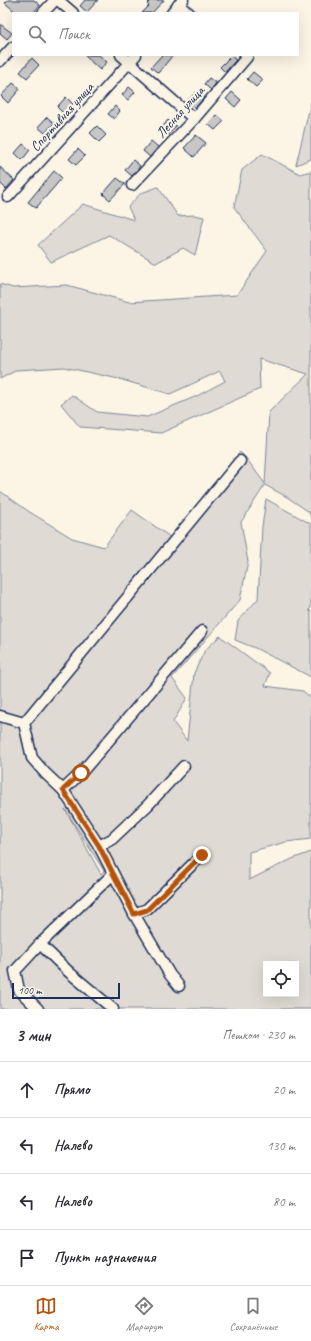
<!DOCTYPE html>
<html lang="ru">
<head>
<meta charset="utf-8">
<style>
  body { margin:0; font-family:Caveat,sans-serif; background:#f7f7f7; color:#2b2b33 }
  .controls { position:absolute; right:12px; bottom:12px; display:grid; overflow:hidden; border-radius:0px; box-shadow:0 4px 16px #0002 }
  .controls button { width:36px; height:36px; display:grid; place-items:center; padding:0; border:0; border-bottom:1px solid #e1e1e2; background:#fff; color:#2b2b33; font:20px sans-serif }
  .scale { position:absolute; left:12px; bottom:10px; width:108px; box-sizing:border-box; padding-left:4px; border:2px solid #1b2f5e; border-top:0; font-size:11px; line-height:14px; white-space:nowrap; color:#1b2f5e; -webkit-text-stroke:3px #fcf5e5; paint-order:stroke }
  .stop { position:absolute; width:12px; height:12px; margin:-9px; border:3px solid #b45309; border-radius:50%; background:#fff }
  .stop.end { background:#b45309; border-color:#fff; box-shadow:0 1px 4px #0008 }
  .list { margin:0; padding:0; list-style:none }
  h2 { display:flex; justify-content:space-between; align-items:center; height:52px; margin:0; padding:0 16px; font-size:17px }
  h2 small { font-size:13px; font-weight:400; color:#7c7c81 }
  .list li { display:grid; grid-template-columns:26px 1fr auto; gap:12px; align-items:center; box-sizing:border-box; height:56px; padding:0 16px; border-top:1px solid #e1e1e2 }
  .list b { display:block; font-size:15px; white-space:nowrap }
  .list em { font-size:13px; font-style:normal; color:#7c7c81 }
  .icon { flex:none; width:22px; height:22px; fill:none; stroke:currentColor; stroke-width:2; stroke-linecap:round; stroke-linejoin:round }
  .map { position:relative; flex:none; width:311px; height:1009px; overflow:hidden }
  .search { position:absolute; background:#fff; box-shadow:0 4px 16px #0002; left:12px; right:12px; top:12px; height:44px; display:flex; align-items:center; gap:10px; box-sizing:border-box; padding:0 14px; border-radius:0px; color:#7c7c81; font-size:15px }
  .sheet { height:276px; background:#fff }
  nav { display:flex; justify-content:space-around; align-items:center; box-sizing:border-box; height:56px; border-top:1px solid #e1e1e2; background:#fff; font-size:11px; color:#7c7c81 }
  nav a { display:grid; justify-items:center; gap:2px }
  nav .on { color:#b45309 }
  .map>svg:first-child { display:block }
  .green { fill:#dfdbd4; stroke:#7d8599; fill-rule:evenodd }
  .building { fill:#c8c7c6; stroke:#1b2f5e }
  .lines { fill:none; stroke-linecap:round; stroke-linejoin:round }
  .minor-casing { stroke:#1b2f5e; stroke-width:13 }
  .minor { stroke:#fcf5e5; stroke-width:10 }
  .route { stroke:#b45309; stroke-width:5 }
  .labels { text-anchor:middle; dominant-baseline:central; stroke-width:4; stroke-linejoin:round; paint-order:stroke }
  .street-label { font-size:14px; fill:#1b2f5e; stroke:#fcf5e5 }
</style>
</head>
<body>
<div class="map">
<svg width="311" height="1009" viewBox="0 0 311 1009">
  <rect width="100%" height="100%" fill="#fcf5e5"/>
  <filter id="ink" filterUnits="userSpaceOnUse"><feTurbulence type="fractalNoise" baseFrequency=".025" numOctaves="2"/><feDisplacementMap in="SourceGraphic" scale="8" xChannelSelector="R" yChannelSelector="G"/><feConvolveMatrix kernelMatrix="1 2 1 2 8 2 1 2 1" color-interpolation-filters="sRGB"/></filter>
  <g filter="url(#ink)">
    <g class="green">
      <path d="M311 102V159L296 165Z"/>
      <path d="M262 154 300 174 311 171V518L309 512 287 497 265 485 241 522 248 562 240 600 172 678 187 698 173 722 187 741 194 673 205 650 220 636 270 673 265 686 303 691 311 698V839L286 842 249 852V880L292 859 311 852V1009H0V491L28 511 72 538 104 547 132 510 170 537 240 452 246 458 265 484 269 412 308 374 259 359 260 389 161 433 80 427 61 404 72 395 97 412 147 417 197 396 225 381 220 371 170 394 119 379 64 367 17 370 0 379V284L13 288 67 285 129 302 237 295 267 251 234 207 242 170ZM65 809 104 871 101 874ZM266 964H296V994H266Z"/>
      <path d="M158 187 178 216 194 215 204 217 195 255 183 248 156 263 109 235 51 262 38 245 83 204 134 220 128 207 141 193Z"/>
      <path d="M266 499 311 524V608L309 610 311 612V677L255 648 235 640 238 621 258 599 262 527Z"/>
    </g>
    <g class="building">
      <path d="M8 0H34L40 5 33 13H17L5 3Z"/>
      <path d="M85 0H98L87 12 80 6Z"/>
      <path d="M151 0H164L152 13H142L149 6 147 4Z"/>
      <path d="M0 24 12 33 7 39 0 33Z"/>
      <path d="M84 55H99L107 62 100 70Z"/>
      <path d="M162 55H173L158 73 151 67Z"/>
      <path d="M231 56 236 60 225 72 220 67Z"/>
      <path d="M32 58 39 65 27 78 20 72Z"/>
      <path d="M253 72 263 80 256 87 247 79Z"/>
      <path d="M209 78 216 83 211 90 204 84Z"/>
      <path d="M13 83 20 89 8 103 1 96Z"/>
      <path d="M129 87 135 92 128 100 122 95Z"/>
      <path d="M196 92 203 99 195 108 187 101Z"/>
      <path d="M232 92 241 100 235 107 226 99Z"/>
      <path d="M66 97 73 104 64 114 57 107Z"/>
      <path d="M115 106 120 111 114 119 108 114Z"/>
      <path d="M217 115 224 121 215 130 208 124Z"/>
      <path d="M47 117 54 123 45 133 38 127Z"/>
      <path d="M168 120 176 126 167 136 160 130Z"/>
      <path d="M97 126 106 135 99 142 90 133Z"/>
      <path d="M196 135 206 143 194 157 184 148Z"/>
      <path d="M151 141 158 147 150 157 143 151Z"/>
      <path d="M23 144 30 150 22 160 15 153Z"/>
      <path d="M78 149 85 156 76 165 69 159Z"/>
      <path d="M133 160 140 166 132 176 125 170Z"/>
      <path d="M0 167 14 180 6 189 0 183Z"/>
      <path d="M54 171 62 178 36 208 28 202Z"/>
      <path d="M117 178 125 184 110 200 103 194Z"/>
    </g>
    <g class="lines">
      <g class="minor-casing">
        <g id="minor">
          <path d="M58 0 73 13"/>
          <path d="M178 5 189 13"/>
          <path d="M43 13 55 0"/>
          <path d="M172 13 183 0"/>
          <path d="M121 55 194 119"/>
          <path d="M0 61 13 47"/>
          <path d="M132 185 194 119 247 57 245 55"/>
          <path d="M8 197 136 55"/>
          <path d="M0 716 24 723"/>
          <path d="M24 723 240 461"/>
          <path d="M24 723 32 758 45 773 63 790 99 846 134 914 170 975 179 986"/>
          <path d="M63 790 81 773 202 631"/>
          <path d="M99 846 112 839 148 805 184 766"/>
          <path d="M134 914 147 909 202 855"/>
          <path d="M40 944 70 973 113 1009"/>
          <path d="M38 1009 19 990 15 971 40 944 113 874"/>
        </g>
      </g>
      <use href="#minor" class="minor"/>
    </g>
  </g>
  <g class="lines" filter="url(#ink)">
    <path class="route" d="M81 773 63 790 99 846 134 914 147 910 202 855"/>
  </g>
  <g class="labels">
    <g class="street-label">
      <text transform="translate(180 112) rotate(-48)">Лесная улица</text>
      <text transform="translate(62 117) rotate(-48)">Спортивная улица</text>
    </g>
  </g>
</svg>
<div class="controls">
<button><svg class="icon" aria-label="locate" viewBox="0 0 24 24"><circle cx="12" cy="12" r="6"/><path d="M12 2v4M12 18v4M2 12h4M18 12h4"/></svg></button>
</div>
<div class="scale">100 m</div>
<div class="stop" style="left:81px;top:773px"></div>
<div class="stop end" style="left:202px;top:855px"></div>
<div class="search"><svg class="icon" aria-label="search" viewBox="0 0 24 24"><circle cx="10" cy="10" r="6"/><path d="M15 15l6 6"/></svg>Поиск</div>
</div>
<section class="sheet">
<h2>3 мин<small>Пешком · 230 m</small></h2>
<ul class="list">
<li><svg class="icon" aria-label="ahead" viewBox="0 0 24 24"><path d="M12 20V5M6 11l6-6 6 6"/></svg><div><b>Прямо</b></div><em>20 m</em></li>
<li><svg class="icon" aria-label="left" viewBox="0 0 24 24"><path d="M17 20v-9H6M10 6l-5 5 5 5"/></svg><div><b>Налево</b></div><em>130 m</em></li>
<li><svg class="icon" aria-label="left" viewBox="0 0 24 24"><path d="M17 20v-9H6M10 6l-5 5 5 5"/></svg><div><b>Налево</b></div><em>80 m</em></li>
<li><svg class="icon" aria-label="arrive" viewBox="0 0 24 24"><path d="M6 21V4h12l-3 4 3 4H6"/></svg><div><b>Пункт назначения</b></div></li>
</ul>
</section>
<nav>
<a class="on"><svg class="icon" aria-label="map" viewBox="0 0 24 24"><path d="M3 6l6-2 6 2 6-2v14l-6 2-6-2-6 2zM9 4v14M15 6v14"/></svg>Карта</a>
<a><svg class="icon" aria-label="directions" viewBox="0 0 24 24"><path d="M12 3l9 9-9 9-9-9zM9 14v-3h6M13 9l2 2-2 2"/></svg>Маршрут</a>
<a><svg class="icon" aria-label="saved" viewBox="0 0 24 24"><path d="M7 4h10v16l-5-4-5 4z"/></svg>Сохранённые</a>
</nav>
</body>
</html>
